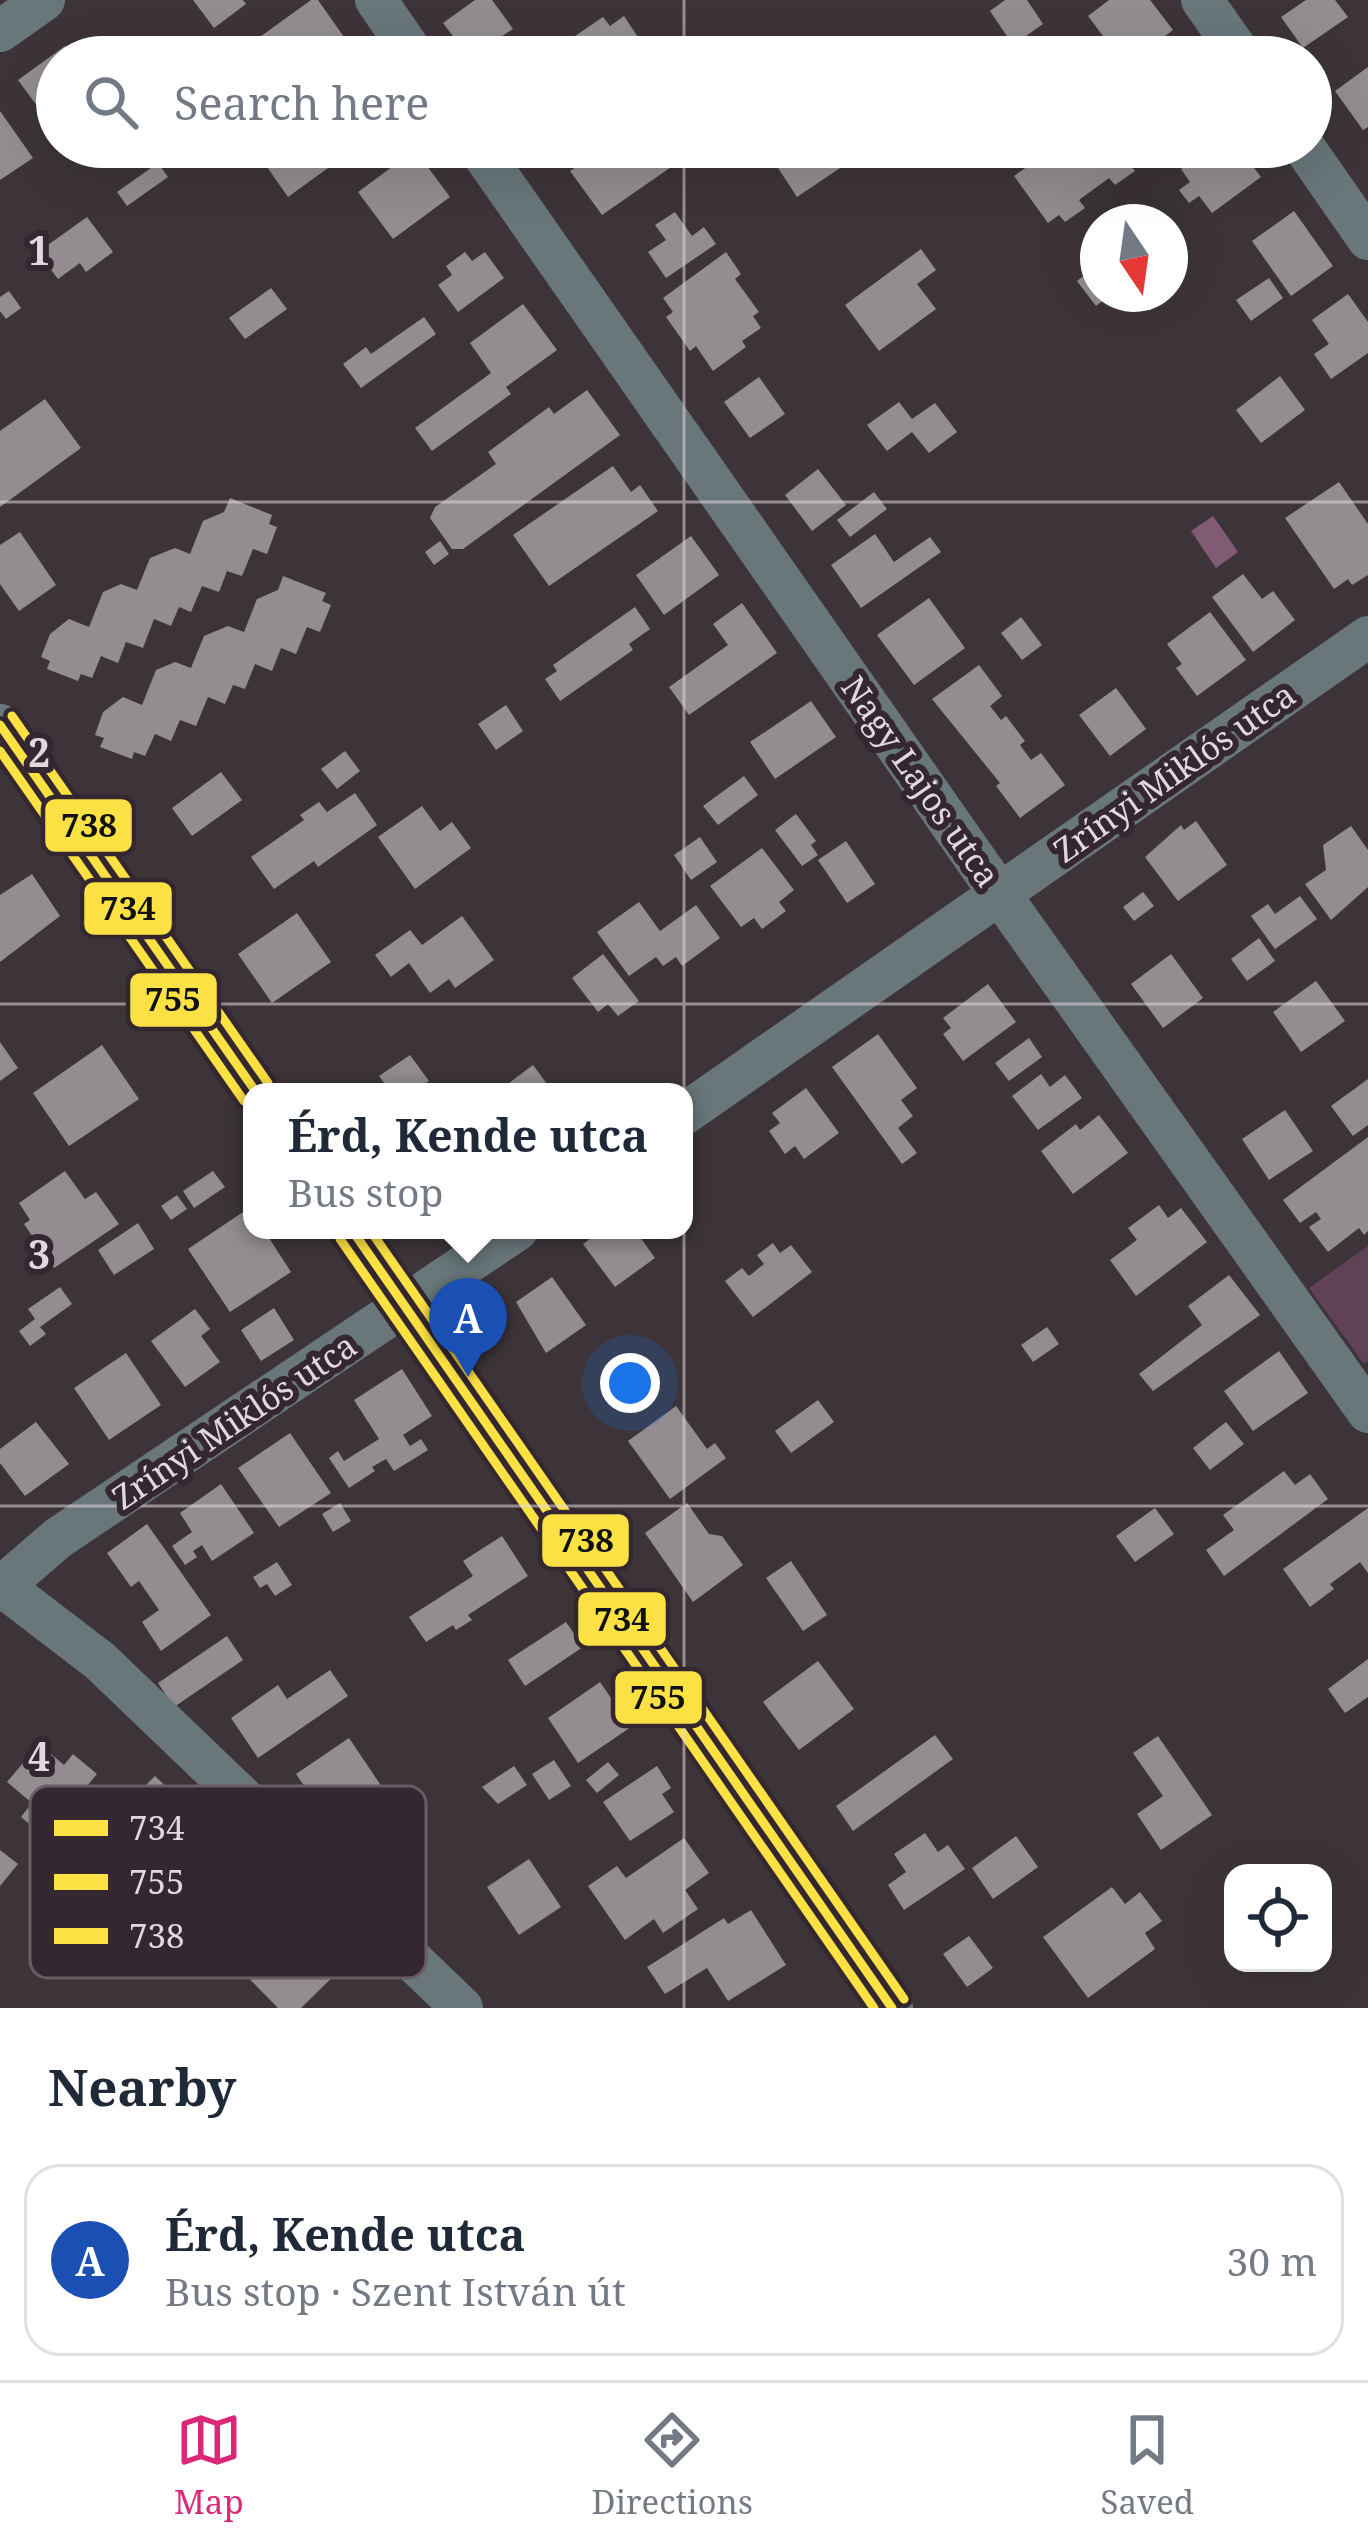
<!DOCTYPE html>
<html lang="en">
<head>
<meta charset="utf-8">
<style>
  body { margin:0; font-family:"Noto Serif",serif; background:#f6f6f7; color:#1f2937 }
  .controls { position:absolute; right:36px; bottom:36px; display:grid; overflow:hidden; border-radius:24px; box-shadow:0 12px 48px #0002 }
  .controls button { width:108px; height:108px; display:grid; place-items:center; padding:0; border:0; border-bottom:3px solid #e0e1e3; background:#fff; color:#1f2937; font:60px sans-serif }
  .compass { position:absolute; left:1080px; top:204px; width:108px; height:108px; border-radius:50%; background:#fff; box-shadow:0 12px 48px #0002; rotate:167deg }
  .you { position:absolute; left:630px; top:1383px; width:42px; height:42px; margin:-30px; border:9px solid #fff; border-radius:50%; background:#1a73e8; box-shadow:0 0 0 18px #1a73e833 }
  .badge { display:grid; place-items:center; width:78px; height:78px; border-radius:50%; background:#db2777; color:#fff; font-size:39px; font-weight:700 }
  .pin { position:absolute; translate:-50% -99px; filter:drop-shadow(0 3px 6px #0008) }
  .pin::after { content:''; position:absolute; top:63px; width:42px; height:36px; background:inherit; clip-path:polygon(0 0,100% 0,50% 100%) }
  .popup { position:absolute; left:243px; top:1083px; width:450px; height:156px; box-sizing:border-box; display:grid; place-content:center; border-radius:24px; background:#fff; filter:drop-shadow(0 3px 9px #0005); font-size:39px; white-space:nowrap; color:#747a83 }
  .popup b { font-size:45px; color:#1f2937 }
  .popup::after { content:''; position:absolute; left:50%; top:100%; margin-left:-24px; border:24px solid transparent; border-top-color:#fff }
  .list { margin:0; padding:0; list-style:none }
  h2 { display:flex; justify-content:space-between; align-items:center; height:156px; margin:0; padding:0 48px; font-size:51px }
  h2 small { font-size:39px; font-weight:400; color:#747a83 }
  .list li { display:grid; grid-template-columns:78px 1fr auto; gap:36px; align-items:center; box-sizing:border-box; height:192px; margin:0 24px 24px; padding:0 24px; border:3px solid #e0e1e3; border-radius:36px }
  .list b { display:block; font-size:45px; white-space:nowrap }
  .list p { margin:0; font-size:39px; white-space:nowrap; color:#747a83 }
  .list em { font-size:39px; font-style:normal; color:#747a83 }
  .icon { flex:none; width:66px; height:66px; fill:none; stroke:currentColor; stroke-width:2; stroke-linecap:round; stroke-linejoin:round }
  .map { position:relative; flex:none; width:1368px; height:2008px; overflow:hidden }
  .search { position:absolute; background:#fff; box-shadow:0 12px 48px #0002; left:36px; right:36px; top:36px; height:132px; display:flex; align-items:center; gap:30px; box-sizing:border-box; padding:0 42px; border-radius:66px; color:#747a83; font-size:45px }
  .sheet { height:372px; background:#fff }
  nav { display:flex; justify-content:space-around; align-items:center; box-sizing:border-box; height:168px; border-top:3px solid #e0e1e3; background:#fff; font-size:33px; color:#747a83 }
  nav a { display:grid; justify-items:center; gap:6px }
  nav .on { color:#db2777 }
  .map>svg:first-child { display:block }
  .green { fill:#604156 }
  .water { fill:#815b74 }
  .building { fill:#938d91 }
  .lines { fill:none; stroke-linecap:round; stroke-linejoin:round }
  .minor { stroke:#69777a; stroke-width:42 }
  .bus-1-casing { stroke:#352730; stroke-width:18 }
  .bus-2-casing { stroke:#352730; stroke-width:18 }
  .bus-3-casing { stroke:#352730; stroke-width:18 }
  .bus-1 { stroke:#fbe143; stroke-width:9 }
  .bus-2 { stroke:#fbe143; stroke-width:9 }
  .bus-3 { stroke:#fbe143; stroke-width:9 }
  .grid { fill:none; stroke:#e2d9df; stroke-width:3; stroke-opacity:0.55 }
  .labels { text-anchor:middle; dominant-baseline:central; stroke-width:12; stroke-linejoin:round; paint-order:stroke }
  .street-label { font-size:33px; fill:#e2d9df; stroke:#352730 }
  .key { fill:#352730; stroke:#695c65; stroke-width:3 }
  .key-label { font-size:33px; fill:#e2d9df }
  .grid-label { font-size:39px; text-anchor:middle; font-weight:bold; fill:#e2d9df; stroke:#352730; stroke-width:12; stroke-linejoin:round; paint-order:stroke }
  .line-badge { stroke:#352730; stroke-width:4.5 }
  .pale-badge-label { font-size:33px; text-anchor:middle; font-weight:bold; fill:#111 }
</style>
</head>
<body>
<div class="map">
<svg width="1368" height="2008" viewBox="0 0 1368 2008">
  <rect width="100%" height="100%" fill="#3c3439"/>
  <path class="green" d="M1368 1246V1361L1364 1364 1309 1288Z"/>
  <path class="water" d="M1213 516 1238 552 1216 568 1191 531Z"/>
  <g class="building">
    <path d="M193 0H243L246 4 214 28Z"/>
    <path d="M311 0H318L344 37 316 57H271L257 39Z"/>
    <path d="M475 0H492L513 29 469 57 443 23Z"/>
    <path d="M1005 0H1027L1043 24 1013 45 990 11Z"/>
    <path d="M1109 0H1150L1173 30 1137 57H1098L1090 46 1103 36 1088 16Z"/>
    <path d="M1306 0H1335L1348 17 1303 48 1281 17Z"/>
    <path d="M624 16 651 57H561L567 53 562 45 603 17 610 26Z"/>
    <path d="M65 46 73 57H57V133L18 80Z"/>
    <path d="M1368 67V127L1363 130 1335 91Z"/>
    <path d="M0 111 33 158 0 180Z"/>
    <path d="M253 147H357L288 197Z"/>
    <path d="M604 147H623L637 167 665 147H700L602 215 570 171Z"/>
    <path d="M774 147H852L858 156 797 197 776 165 783 160Z"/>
    <path d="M1055 147H1136L1142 155 1129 164 1135 171 1115 185 1109 178 1079 200 1085 208 1065 222 1059 215 1048 223 1014 176Z"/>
    <path d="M1211 147H1238L1261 177 1212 213 1199 196 1189 203 1179 190 1190 182 1181 169Z"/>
    <path d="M415 150 450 197 393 239 358 192Z"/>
    <path d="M158 163 168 177 127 206 117 192Z"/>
    <path d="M1294 211 1333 266 1291 296 1252 241Z"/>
    <path d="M675 212 692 236 704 227 716 244 666 278 648 252 666 240 655 225Z"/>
    <path d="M87 217 113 252 86 272 80 263 58 279 38 252Z"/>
    <path d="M1098 236V294H1111L1096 306 1077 281 1096 266 1082 248Z"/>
    <path d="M921 249 936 270 917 284 936 309 879 351 845 305Z"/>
    <path d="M465 252 472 261 485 252 504 278 458 312 438 285 452 275 446 266Z"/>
    <path d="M726 252 741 274 735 279 759 312 753 316 761 328 742 341 746 347 713 371 696 346 690 351 666 317 673 312 663 298Z"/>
    <path d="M1269 278 1283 298 1251 321 1236 300Z"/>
    <path d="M271 288 287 309 245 339 229 318Z"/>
    <path d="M9 291 21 308 6 319 0 311V297Z"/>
    <path d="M1348 294 1368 322V353L1331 379 1314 354 1329 344 1312 320Z"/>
    <path d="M523 304 557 350 506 387 511 394 432 451 415 428 491 373 470 343Z"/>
    <path d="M424 317 436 334 361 388 343 364 366 347 371 354Z"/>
    <path d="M1280 376 1305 410 1261 443 1236 410Z"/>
    <path d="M759 377 785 414 750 438 724 402Z"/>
    <path d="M587 390 620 435 463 549H452L430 518 435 507 496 464 488 452 549 407 554 414Z"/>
    <path d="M45 399 81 448 0 507V431Z"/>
    <path d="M899 402 912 419 935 403 957 432 929 453 912 432 887 451 867 425Z"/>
    <path d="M613 466 631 492 640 485 658 511 549 586 513 535Z"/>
    <path d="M818 469 846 505 812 531 785 495Z"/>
    <path d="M1339 482 1368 524V575L1352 585 1348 579 1334 589 1285 518Z"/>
    <path d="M874 492 887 509 850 537 837 520Z"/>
    <path d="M230 498 272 515 269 524 277 527 267 554 253 549 242 576 227 571 219 592 202 586 191 612 179 607 171 626 154 619 143 648 126 642 118 663 101 656 92 678 81 674 78 681 47 669 50 661 41 657 50 634 69 619 89 627 103 592 121 584 137 590 150 558 175 548 190 554 203 521 224 512Z"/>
    <path d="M20 532 56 585 19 611 0 584V545Z"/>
    <path d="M875 534 894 562 930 537 941 552 861 608 831 565Z"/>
    <path d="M691 536 719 575 664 615 636 575Z"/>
    <path d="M440 541 449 554 434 565 425 552Z"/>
    <path d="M1243 574 1262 599 1273 591 1295 620 1253 652 1212 597Z"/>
    <path d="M283 576 326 593 322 601 331 605 320 632 307 627 296 654 281 648 272 671 255 664 245 689 233 685 225 704 208 697 196 726 180 720 171 741 155 734 145 756 134 752 132 759 100 747 104 738 95 735 103 712 123 697 142 705 156 670 175 662 191 668 204 636 228 626 244 632 257 599 278 590Z"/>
    <path d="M929 598 965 648 914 685 877 635Z"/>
    <path d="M742 603 777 653 689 715 669 687 728 645 713 624Z"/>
    <path d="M635 607 650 629 629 644 633 650 560 701 545 679 557 671 553 665Z"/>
    <path d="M1210 612 1246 660 1197 696 1176 668 1182 664 1167 644Z"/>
    <path d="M1021 617 1042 645 1022 660 1001 633Z"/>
    <path d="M979 665 1002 696 990 706 1001 720 1006 716 1025 741 1020 745 1031 760 1041 753 1065 785 1020 818 996 786 1000 783 932 699Z"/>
    <path d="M1116 688 1146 729 1110 756 1079 715Z"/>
    <path d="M811 701 836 737 775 779 750 742Z"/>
    <path d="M506 705 523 731 496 750 478 724Z"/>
    <path d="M345 751 360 771 337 789 321 769Z"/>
    <path d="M221 772 242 800 192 836 172 808Z"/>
    <path d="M744 776 758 795 718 825 703 806Z"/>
    <path d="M355 793 377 825 318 867 314 861 274 889 251 857 304 820 300 815 319 802 327 812Z"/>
    <path d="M422 806 440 831 452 822 471 848 415 889 378 837Z"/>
    <path d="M796 814 816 841 811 845 818 855 802 866 775 830Z"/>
    <path d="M1196 821 1227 865 1178 901 1145 857 1181 825 1184 830Z"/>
    <path d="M1351 826 1368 850V887L1331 920 1305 884 1326 870 1323 845Z"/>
    <path d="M700 837 717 862 691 880 674 855Z"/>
    <path d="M846 841 875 884 847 903 818 860Z"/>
    <path d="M762 848 794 890 779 902 786 911 762 929 754 918 741 927 710 886Z"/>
    <path d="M32 874 60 916 0 962V895Z"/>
    <path d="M1143 892 1154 906 1134 921 1123 907Z"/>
    <path d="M1300 896 1317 919 1275 949 1251 916 1268 904 1275 914Z"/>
    <path d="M639 902 660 931 696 905 720 938 682 966 676 957 663 966 656 957 629 976 597 932Z"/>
    <path d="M297 913 331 962 272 1003 238 954Z"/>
    <path d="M462 916 494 960 455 988 449 979 430 993 409 963 391 977 375 955 410 930 422 945Z"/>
    <path d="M1259 938 1275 961 1247 981 1231 959Z"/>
    <path d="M603 954 639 1001 618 1016 608 1004 598 1012 572 978Z"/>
    <path d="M1171 954 1203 998 1163 1028 1131 984Z"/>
    <path d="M1316 981 1345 1021 1301 1052 1273 1012Z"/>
    <path d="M988 984 1016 1022 963 1061 943 1034 951 1028 943 1018Z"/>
    <path d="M878 1034 917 1088 901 1100 913 1116 898 1128 917 1153 902 1164 832 1067Z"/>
    <path d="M1029 1038 1042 1057 1009 1081 995 1063Z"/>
    <path d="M0 1042 18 1068 0 1081Z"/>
    <path d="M102 1045 139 1099 69 1146 33 1093Z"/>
    <path d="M410 1055 429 1081 413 1092H391L379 1076Z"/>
    <path d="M533 1065 553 1092H497Z"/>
    <path d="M1041 1074 1050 1087 1065 1075 1082 1098 1038 1130 1012 1096Z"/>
    <path d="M1368 1079V1125L1353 1136 1331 1106Z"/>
    <path d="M806 1088 839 1133 804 1159 795 1146 785 1154 769 1131 780 1123 772 1113Z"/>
    <path d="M1285 1110 1313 1151 1269 1180 1242 1139Z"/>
    <path d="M1099 1115 1128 1153 1073 1194 1041 1151 1076 1124 1080 1130Z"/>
    <path d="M1368 1137V1231L1364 1235 1359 1228 1328 1252 1309 1227 1321 1219 1316 1212 1300 1223 1283 1200Z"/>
    <path d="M65 1171 85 1199 96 1192 119 1224 54 1268 24 1224 30 1220 19 1203Z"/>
    <path d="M213 1171 225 1187 194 1208 183 1191Z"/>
    <path d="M177 1195 187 1209 171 1220 161 1206Z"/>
    <path d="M1159 1205 1168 1218 1181 1208 1207 1242 1136 1296 1110 1260 1137 1240 1128 1228Z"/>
    <path d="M249 1208 252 1230H264L291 1272 230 1312 188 1249Z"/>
    <path d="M138 1223 154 1249 114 1275 98 1250Z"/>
    <path d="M602 1230H635L655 1258 615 1287 583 1244Z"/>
    <path d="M773 1243 780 1253 791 1245 812 1272 753 1317 725 1281 742 1268 749 1276 764 1264 757 1255Z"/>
    <path d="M1229 1275 1260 1315 1153 1391 1139 1374 1202 1325 1188 1306Z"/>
    <path d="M552 1277 586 1325 546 1353 516 1302Z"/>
    <path d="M60 1287 72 1304 40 1327 46 1334 30 1346 19 1331 35 1319 28 1309Z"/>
    <path d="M274 1308 294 1340 261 1361 241 1330Z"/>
    <path d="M195 1309 210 1329 201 1336 220 1362 185 1387 151 1341Z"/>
    <path d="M1047 1327 1059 1344 1033 1362 1021 1345Z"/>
    <path d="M1279 1351 1308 1393 1253 1431 1224 1391Z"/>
    <path d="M126 1353 161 1405 109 1440 74 1388Z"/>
    <path d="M402 1369 432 1416 403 1435 410 1446 421 1439 428 1450 394 1471 386 1459 372 1467 375 1471 349 1488 329 1458 338 1451 344 1461 379 1439 354 1400Z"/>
    <path d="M818 1400 834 1422 791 1453 775 1431Z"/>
    <path d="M676 1406 707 1449 715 1443 726 1458 670 1499 628 1441Z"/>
    <path d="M36 1422 69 1464 25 1496 0 1463V1449Z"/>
    <path d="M1226 1422 1244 1444 1210 1470 1193 1448Z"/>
    <path d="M290 1433 331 1493 279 1527 238 1468Z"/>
    <path d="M1284 1471 1295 1485 1310 1474 1328 1499 1224 1576 1206 1550 1234 1530 1223 1515Z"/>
    <path d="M221 1484 254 1533 212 1561 202 1545 193 1551 197 1557 185 1565 172 1546 192 1532 180 1513Z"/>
    <path d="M340 1503 351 1521 333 1532 322 1514Z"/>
    <path d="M687 1503 709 1534 722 1536 743 1565 693 1602 645 1533Z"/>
    <path d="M1155 1508 1174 1534 1135 1562 1116 1536Z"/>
    <path d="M1368 1508V1573L1360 1562 1330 1584 1334 1589 1310 1607 1283 1569Z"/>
    <path d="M147 1524 211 1615 161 1651 142 1622 159 1610 139 1581 131 1587 107 1553Z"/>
    <path d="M502 1536 528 1576 468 1615 472 1620 456 1630 453 1625 426 1642 409 1617 473 1576 463 1561Z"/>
    <path d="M791 1561 827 1615 803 1631 766 1578Z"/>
    <path d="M277 1562 292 1585 275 1596 267 1584 260 1588 253 1577Z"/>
    <path d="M566 1622 583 1647 525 1686 508 1660Z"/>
    <path d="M227 1636 243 1660 174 1707 158 1683Z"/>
    <path d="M1368 1659V1697L1345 1713 1328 1689Z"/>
    <path d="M818 1661 854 1709 799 1750 763 1702Z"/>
    <path d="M330 1670 348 1696 258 1758 231 1718 278 1685 287 1699Z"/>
    <path d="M600 1682 631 1727 578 1763 548 1718Z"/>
    <path d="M935 1735 953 1759 853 1831 836 1806Z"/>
    <path d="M1158 1736 1212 1815 1161 1850 1137 1814 1163 1796 1133 1753Z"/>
    <path d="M349 1738 386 1793 334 1829 296 1774Z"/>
    <path d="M39 1744 64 1765 73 1754 97 1774 45 1837 21 1817 32 1803 7 1782Z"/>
    <path d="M554 1760 571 1786 549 1800 532 1774Z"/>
    <path d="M608 1762 619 1775 597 1793 586 1780Z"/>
    <path d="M514 1766 527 1785 498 1804 482 1787Z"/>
    <path d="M657 1766 671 1788 662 1794 674 1812 630 1841 603 1802Z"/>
    <path d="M155 1776 188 1808 184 1812 190 1817 173 1835 168 1829 155 1842 149 1837 110 1876 91 1858 129 1818 121 1810Z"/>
    <path d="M925 1833 938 1852 948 1845 965 1869 904 1910 888 1885 906 1872 894 1854Z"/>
    <path d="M1016 1836 1038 1867 993 1899 972 1868Z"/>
    <path d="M684 1838 709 1873 685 1890 698 1909 663 1933 654 1919 625 1940 588 1886 617 1866 626 1878Z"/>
    <path d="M223 1842 280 1899 224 1954 168 1897Z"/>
    <path d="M0 1850 18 1864 0 1886Z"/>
    <path d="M529 1859 561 1907 519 1935 487 1887Z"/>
    <path d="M1112 1887 1125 1904 1140 1892 1162 1921 1145 1933 1155 1949 1088 1998 1043 1937Z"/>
    <path d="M288 1908 345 1965 301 2008H278L233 1962Z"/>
    <path d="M751 1910 786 1965 728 2001 707 1968 665 1994 647 1967 724 1918 728 1924Z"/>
    <path d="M969 1936 993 1968 967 1987 943 1954Z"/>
  </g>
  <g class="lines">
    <g class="minor">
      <path d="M376 0 415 57"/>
      <path d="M1202 0 1242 57"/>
      <path d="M0 31 44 0"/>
      <path d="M478 147 999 893 1368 1412"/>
      <path d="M1304 147 1368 239"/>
      <path d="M0 725 256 1092"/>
      <path d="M684 1114 1368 637"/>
      <path d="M352 1230 892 2008"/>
      <path d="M2 1586 100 1661 462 2008"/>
      <path d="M0 1588 58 1538 517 1230"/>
    </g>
    <g class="bus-1-casing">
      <g id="bus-1">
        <path d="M0 725 256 1092"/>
        <path d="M352 1230 892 2008"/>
      </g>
    </g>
    <g class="bus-2-casing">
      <g id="bus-2">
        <path d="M0 751 244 1101"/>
        <path d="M340 1239 874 2008"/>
      </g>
    </g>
    <g class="bus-3-casing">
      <g id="bus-3">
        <path d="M12 716 268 1083"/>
        <path d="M370 1230 904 1999"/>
      </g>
    </g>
    <use href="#bus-1" class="bus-1"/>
    <use href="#bus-2" class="bus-2"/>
    <use href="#bus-3" class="bus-3"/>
  </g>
  <path class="grid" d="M684 0V57M684 147V2008M0 502H1368M0 1004H1368M0 1506H1368"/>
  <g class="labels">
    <g class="street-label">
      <text transform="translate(1174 772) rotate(-35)">Zrínyi Miklós utca</text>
      <text transform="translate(921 781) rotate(55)">Nagy Lajos utca</text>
      <text transform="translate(234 1421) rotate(-34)">Zrínyi Miklós utca</text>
    </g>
  </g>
  <rect x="30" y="1786" width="396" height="192" rx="18" class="key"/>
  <rect x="54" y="1820" width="54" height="16" fill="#fbe143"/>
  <rect x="54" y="1874" width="54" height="16" fill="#fbe143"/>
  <rect x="54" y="1928" width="54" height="16" fill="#fbe143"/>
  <g class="key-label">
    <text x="129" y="1840">734</text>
    <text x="129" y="1894">755</text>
    <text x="129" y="1948">738</text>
  </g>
  <g class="grid-label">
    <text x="39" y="265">1</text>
    <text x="39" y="767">2</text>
    <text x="39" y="1269">3</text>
    <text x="39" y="1771">4</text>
  </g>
  <g class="line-badge">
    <rect x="43" y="797" width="91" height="57" rx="12" fill="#fbe143"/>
    <rect x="82" y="880" width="92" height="57" rx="12" fill="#fbe143"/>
    <rect x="128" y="971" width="91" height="58" rx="12" fill="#fbe143"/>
    <rect x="540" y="1512" width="91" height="57" rx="12" fill="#fbe143"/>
    <rect x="576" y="1590" width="92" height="58" rx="12" fill="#fbe143"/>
    <rect x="613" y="1669" width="91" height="57" rx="12" fill="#fbe143"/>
  </g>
  <g class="pale-badge-label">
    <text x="89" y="837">738</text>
    <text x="128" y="920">734</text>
    <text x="173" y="1011">755</text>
    <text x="586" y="1552">738</text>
    <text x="622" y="1631">734</text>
    <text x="658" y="1709">755</text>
  </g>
</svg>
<div class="controls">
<button><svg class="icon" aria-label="locate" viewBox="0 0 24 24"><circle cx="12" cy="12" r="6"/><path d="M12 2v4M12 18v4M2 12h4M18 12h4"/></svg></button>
</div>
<svg class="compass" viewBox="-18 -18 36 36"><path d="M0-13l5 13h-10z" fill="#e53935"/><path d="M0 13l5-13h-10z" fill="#747a83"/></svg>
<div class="you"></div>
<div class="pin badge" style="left:468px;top:1377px;background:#1a4fb4">A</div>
<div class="popup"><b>Érd, Kende utca</b>Bus stop</div>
<div class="search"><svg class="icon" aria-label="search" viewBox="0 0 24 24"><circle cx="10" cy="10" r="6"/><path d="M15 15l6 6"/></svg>Search here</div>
</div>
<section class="sheet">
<h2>Nearby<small></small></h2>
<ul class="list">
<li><span class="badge" style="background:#1a4fb4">A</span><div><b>Érd, Kende utca</b><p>Bus stop · Szent István út</p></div><em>30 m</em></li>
</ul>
</section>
<nav>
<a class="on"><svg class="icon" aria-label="map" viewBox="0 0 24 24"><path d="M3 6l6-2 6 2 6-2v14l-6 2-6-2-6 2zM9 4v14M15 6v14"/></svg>Map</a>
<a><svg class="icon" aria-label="directions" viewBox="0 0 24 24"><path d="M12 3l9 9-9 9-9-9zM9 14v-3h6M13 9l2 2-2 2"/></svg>Directions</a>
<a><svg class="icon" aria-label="saved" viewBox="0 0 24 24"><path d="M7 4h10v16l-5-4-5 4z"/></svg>Saved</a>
</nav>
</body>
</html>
